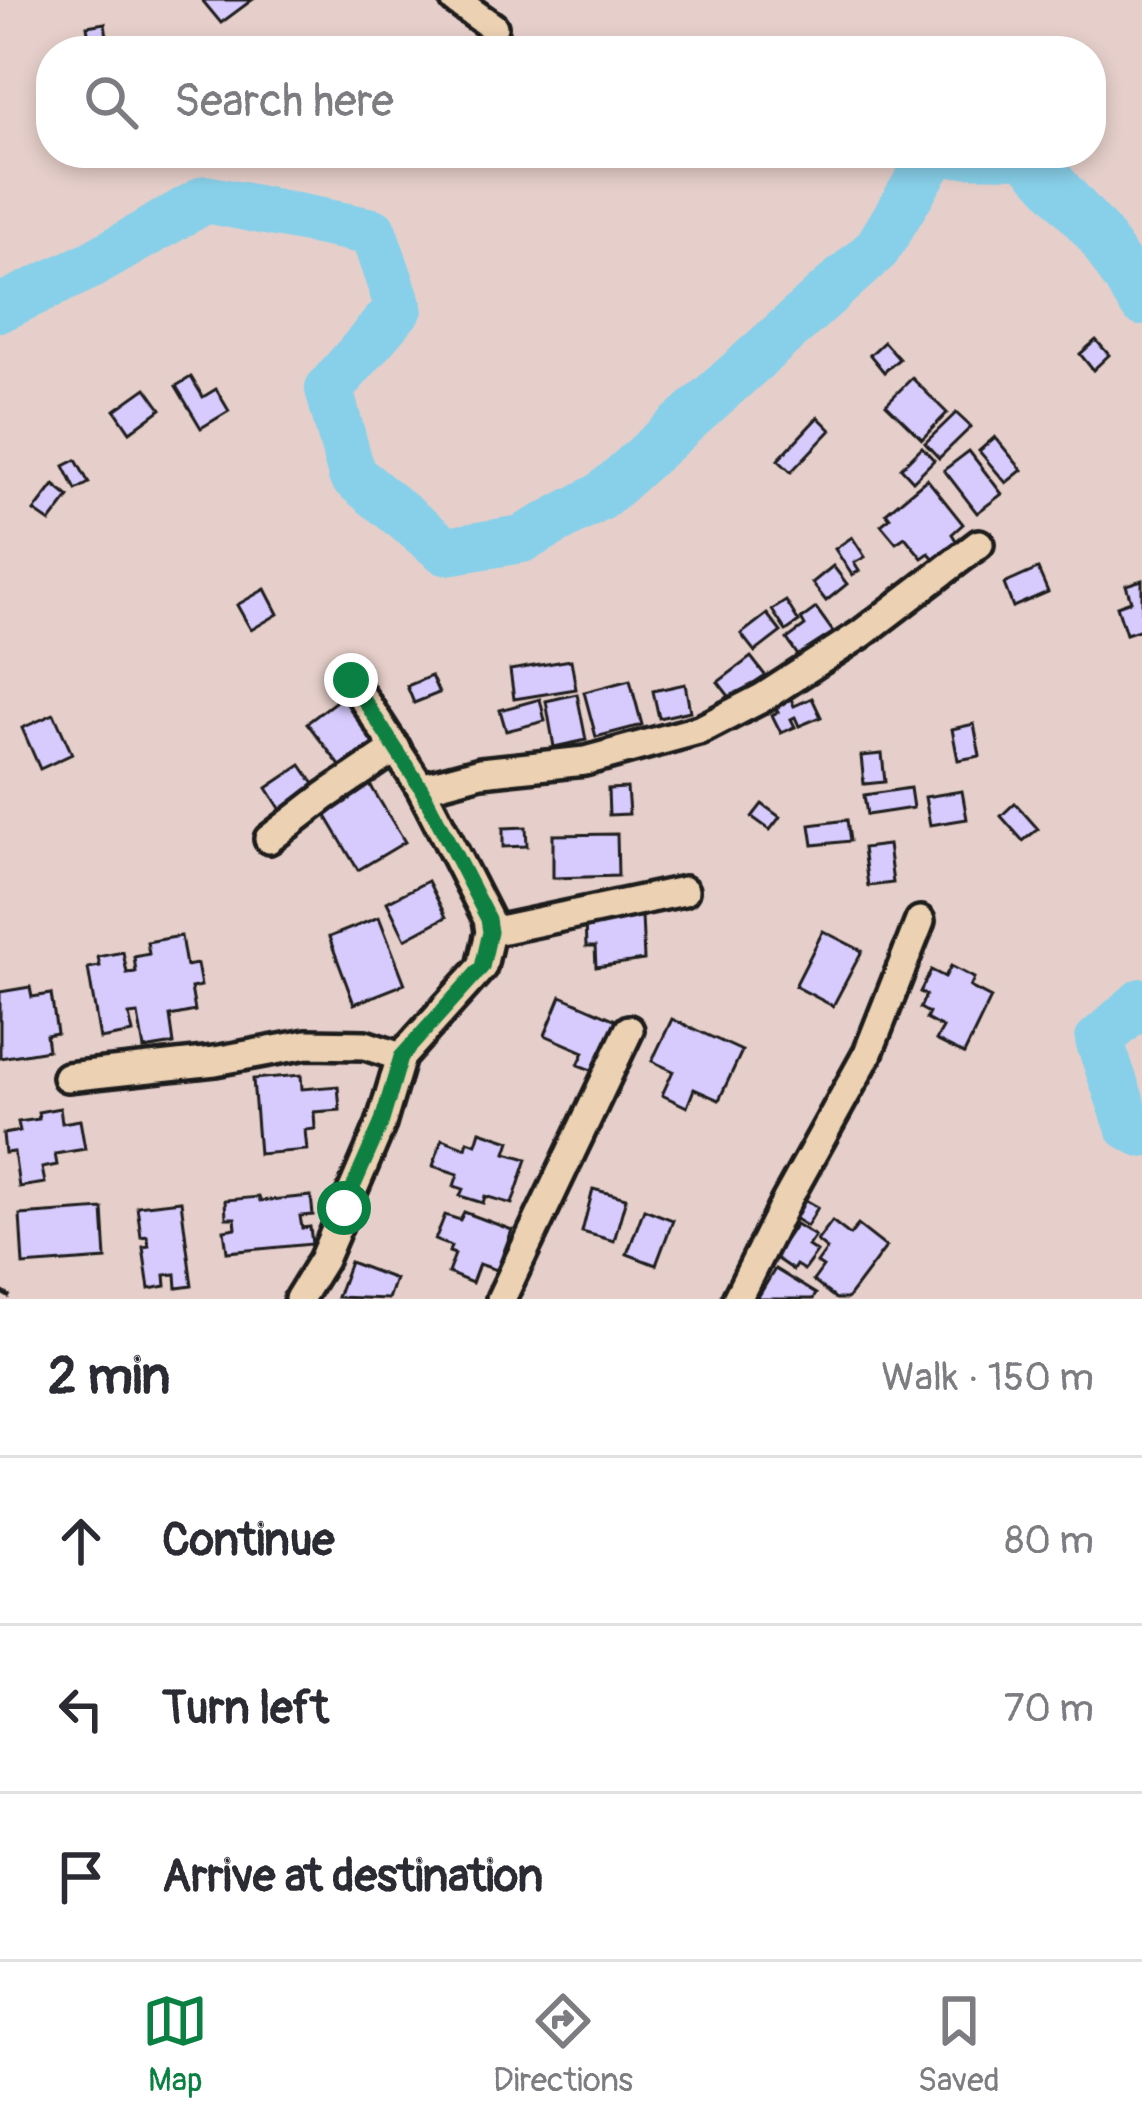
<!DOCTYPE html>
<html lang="en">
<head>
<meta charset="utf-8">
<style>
  body { margin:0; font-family:Pangolin,sans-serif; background:#f2f2f3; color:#2b2b33 }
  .stop { position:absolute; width:36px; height:36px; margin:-27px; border:9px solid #0b8043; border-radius:50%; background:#fff }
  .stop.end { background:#0b8043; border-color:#fff; box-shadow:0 3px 12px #0008 }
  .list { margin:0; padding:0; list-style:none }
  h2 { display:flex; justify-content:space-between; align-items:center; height:156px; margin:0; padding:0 48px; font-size:51px }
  h2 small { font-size:39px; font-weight:400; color:#7c7c81 }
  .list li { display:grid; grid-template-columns:78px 1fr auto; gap:36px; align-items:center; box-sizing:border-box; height:168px; padding:0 48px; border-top:3px solid #e1e1e2 }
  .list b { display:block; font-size:45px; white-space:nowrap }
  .list em { font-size:39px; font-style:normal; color:#7c7c81 }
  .icon { flex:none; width:66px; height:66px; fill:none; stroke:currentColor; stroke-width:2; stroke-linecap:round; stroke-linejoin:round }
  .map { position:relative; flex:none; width:1142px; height:1299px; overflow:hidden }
  .search { position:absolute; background:#fff; box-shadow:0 6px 18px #0003; left:36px; right:36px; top:36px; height:132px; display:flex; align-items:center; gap:30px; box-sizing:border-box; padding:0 42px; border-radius:48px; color:#7c7c81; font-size:45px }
  .sheet { height:660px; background:#fff }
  nav { display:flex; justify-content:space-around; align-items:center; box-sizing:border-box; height:168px; border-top:3px solid #e1e1e2; background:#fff; font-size:33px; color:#7c7c81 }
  nav a { display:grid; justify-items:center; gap:6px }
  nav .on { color:#0b8043 }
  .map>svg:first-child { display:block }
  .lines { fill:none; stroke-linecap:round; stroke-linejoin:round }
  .river { stroke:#88d0e9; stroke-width:48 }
  .building { fill:#d7cbfe; stroke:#1c1c1c; stroke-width:3 }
  .minor-casing { stroke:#1c1c1c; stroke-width:36 }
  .path { stroke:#1c1c1c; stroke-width:4.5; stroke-dasharray:12 9; stroke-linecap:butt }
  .minor { stroke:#ecd1b3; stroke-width:27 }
  .route { stroke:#0b8043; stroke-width:15 }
</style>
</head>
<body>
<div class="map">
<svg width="1142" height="1299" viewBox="0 0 1142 1299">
  <rect width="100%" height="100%" fill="#e6cfca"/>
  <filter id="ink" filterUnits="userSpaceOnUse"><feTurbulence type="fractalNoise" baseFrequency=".00833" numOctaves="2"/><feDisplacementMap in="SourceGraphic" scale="24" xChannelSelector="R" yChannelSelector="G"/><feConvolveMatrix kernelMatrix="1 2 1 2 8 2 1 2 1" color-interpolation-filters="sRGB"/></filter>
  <g filter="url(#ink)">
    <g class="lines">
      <g class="river">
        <path d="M0 308 91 265 206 199 373 232 399 308 329 389 352 475 446 551 522 539 602 496 877 249 935 153 1026 154 1099 235 1142 302"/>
        <path d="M1142 1002 1099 1040 1129 1126 1142 1133"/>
      </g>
    </g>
    <g class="building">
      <path d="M202 0H252L221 23Z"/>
      <path d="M105 23 109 51H91L87 26Z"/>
      <path d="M1096 340 1109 355 1093 370 1080 354Z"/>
      <path d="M884 342 899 359 884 372 870 355Z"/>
      <path d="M191 377 203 397 216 389 229 411 201 428 176 386Z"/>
      <path d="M912 378 947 413 922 439 886 404Z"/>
      <path d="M146 388 161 409 130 432 115 410Z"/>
      <path d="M956 413 971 427 939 458 925 443Z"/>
      <path d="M818 417 831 430 791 472 778 460Z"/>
      <path d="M995 437 1022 470 1006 483 979 451Z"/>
      <path d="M922 447 934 460 913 481 901 468Z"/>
      <path d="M969 451 1002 494 977 513 944 470Z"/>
      <path d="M76 460 89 483 76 490 64 466Z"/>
      <path d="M927 479 963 524 952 534 957 542 935 560 929 553 922 558 905 537 896 543 881 525 890 518 886 513Z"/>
      <path d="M54 485 69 497 50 522 34 511Z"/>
      <path d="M852 537 865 557 854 563 859 571 852 575 835 549Z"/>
      <path d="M833 566 847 584 826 601 812 583Z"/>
      <path d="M1038 569 1048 592 1013 607 1004 584Z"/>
      <path d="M1142 580V629L1126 634 1117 606 1131 601 1126 585Z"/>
      <path d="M265 589 278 614 251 630 237 605Z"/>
      <path d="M786 601 799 622 786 631 772 610Z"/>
      <path d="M816 608 839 640 801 660 787 639 805 626 801 619Z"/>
      <path d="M767 614 781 632 755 652 741 634Z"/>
      <path d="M751 657 768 679 735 704 718 682Z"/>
      <path d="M571 660 576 689 514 699 510 670Z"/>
      <path d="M431 676 439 693 414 703 407 686Z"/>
      <path d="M630 680 642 725 596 737 584 692Z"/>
      <path d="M685 684 690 711 659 718 653 691Z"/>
      <path d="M787 689 794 706 812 698 821 717 799 726 795 717 791 719 795 727 781 733 772 715 778 712 771 696Z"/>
      <path d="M348 692 388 745 348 776 307 723Z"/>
      <path d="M577 694 586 740 554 747 546 701Z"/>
      <path d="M540 699 545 721 506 731 500 710Z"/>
      <path d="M54 714 72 754 40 769 22 728Z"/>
      <path d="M974 724 980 756 958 760 952 729Z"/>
      <path d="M882 754 885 782 864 784 861 756Z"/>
      <path d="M301 765 316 787 281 810 267 788Z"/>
      <path d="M369 783 405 842 358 870 323 811Z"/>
      <path d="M627 788 629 814 609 815 608 789Z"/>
      <path d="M910 788 913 808 867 815 864 795Z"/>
      <path d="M962 791 967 819 930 825 925 797Z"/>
      <path d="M1015 803 1038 829 1023 841 1001 816Z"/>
      <path d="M762 804 780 817 770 830 752 817Z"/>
      <path d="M847 820 850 841 813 845 810 825Z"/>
      <path d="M526 827 527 846 503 847V828Z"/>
      <path d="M617 834 618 876 553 878V835Z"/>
      <path d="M888 845 893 883 868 886 863 848Z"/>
      <path d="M428 881 446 917 405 939 387 902Z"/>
      <path d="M642 916 644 960 596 967 595 947H586L585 919Z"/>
      <path d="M379 917 405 984 354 1004 329 937Z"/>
      <path d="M823 931 862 951 833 1006 795 986Z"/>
      <path d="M181 936 186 966 197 964 201 986 191 988 195 1011 170 1016 174 1044 144 1049 138 1014 129 1015 133 1033 100 1039 88 968 100 966 98 957 123 952 127 973 136 972 134 957 149 954 147 942Z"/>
      <path d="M951 966 974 978 970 987 991 998 964 1054 936 1040 943 1028 926 1019 929 1013 920 1008 926 995 920 992 931 970 945 977Z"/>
      <path d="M30 987 32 997 51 994 57 1033 46 1035 48 1050 0 1058V992Z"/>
      <path d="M561 996 616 1020 594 1071 578 1065 584 1052 545 1035Z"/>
      <path d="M672 1019 742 1051 719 1100 694 1089 687 1107 662 1095 673 1071 652 1061Z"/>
      <path d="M301 1075 302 1089 338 1086 340 1110 314 1112 315 1129 305 1130 307 1150 259 1154 253 1079Z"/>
      <path d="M60 1108 62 1123 80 1120 85 1149 55 1154 57 1165 42 1168 45 1183 19 1187 14 1152 5 1153 3 1134 20 1131 18 1122 39 1119 38 1112Z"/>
      <path d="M480 1131 510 1141 506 1153 527 1159 512 1204 485 1196 483 1203 460 1196 463 1189 454 1186 458 1174 433 1166 442 1139 466 1148 468 1141 476 1144Z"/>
      <path d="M593 1189 626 1198 614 1241 582 1232Z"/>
      <path d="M311 1196 313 1215 300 1216 302 1228 310 1227 312 1244 227 1252 224 1230 236 1228 235 1218H226L225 1200 259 1197 260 1201Z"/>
      <path d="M802 1198 818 1207 807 1226 792 1217Z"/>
      <path d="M181 1201 192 1286 177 1288 176 1274 165 1275 166 1286 149 1289 143 1247 149 1246 147 1236 141 1237 137 1206Z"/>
      <path d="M103 1209 106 1259 23 1265 20 1215Z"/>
      <path d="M644 1209 673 1220 656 1265 627 1254Z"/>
      <path d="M464 1212 512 1230 497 1270 479 1264 472 1283 448 1273 455 1254 449 1252 451 1246 435 1240 445 1215 460 1220Z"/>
      <path d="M832 1221 850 1235 858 1225 886 1247 847 1299H836L813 1281 823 1267 817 1263 827 1249 817 1241Z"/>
      <path d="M796 1224 815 1236 808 1246 817 1252 804 1270 796 1265 793 1270 774 1257Z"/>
      <path d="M350 1262 395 1279 388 1299 337 1297Z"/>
      <path d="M775 1269 816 1294 813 1299H757Z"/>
    </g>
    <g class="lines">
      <g class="minor-casing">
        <g id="minor">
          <path d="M455 0 493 27"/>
          <path d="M421 788 481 772 585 761 702 729 762 698 861 634 979 544"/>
          <path d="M269 839 325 796 396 748"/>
          <path d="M490 932 684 891"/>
          <path d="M67 1077 215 1061 307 1044 365 1045 401 1057"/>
          <path d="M299 1299 323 1260 381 1124 401 1057 482 967 490 932 488 919 421 788 351 680"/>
          <path d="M501 1299 629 1030"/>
          <path d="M737 1299 785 1203 868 1053 920 921"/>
        </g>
      </g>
      <path class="path" d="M0 1291 13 1299"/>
      <use href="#minor" class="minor"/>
    </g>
  </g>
  <g class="lines" filter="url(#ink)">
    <path class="route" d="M344 1208 381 1124 401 1057 482 967 490 932 488 919 421 788 351 680"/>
  </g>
</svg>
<div class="stop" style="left:344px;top:1208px"></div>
<div class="stop end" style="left:351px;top:680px"></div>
<div class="search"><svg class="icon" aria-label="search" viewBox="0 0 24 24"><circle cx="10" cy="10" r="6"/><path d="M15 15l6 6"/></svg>Search here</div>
</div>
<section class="sheet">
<h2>2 min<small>Walk · 150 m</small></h2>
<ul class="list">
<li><svg class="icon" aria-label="ahead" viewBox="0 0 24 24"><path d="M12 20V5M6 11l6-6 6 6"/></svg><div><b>Continue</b></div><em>80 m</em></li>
<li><svg class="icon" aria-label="left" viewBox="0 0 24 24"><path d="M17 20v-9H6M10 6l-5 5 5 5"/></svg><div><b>Turn left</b></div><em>70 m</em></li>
<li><svg class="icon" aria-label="arrive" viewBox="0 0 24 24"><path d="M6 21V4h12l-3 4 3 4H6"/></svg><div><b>Arrive at destination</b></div></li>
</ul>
</section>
<nav>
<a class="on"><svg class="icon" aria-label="map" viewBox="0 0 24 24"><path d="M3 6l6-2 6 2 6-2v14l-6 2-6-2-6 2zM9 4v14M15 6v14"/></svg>Map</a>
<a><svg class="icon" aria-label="directions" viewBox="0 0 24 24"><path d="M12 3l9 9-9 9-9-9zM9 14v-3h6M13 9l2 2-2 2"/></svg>Directions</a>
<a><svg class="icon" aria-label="saved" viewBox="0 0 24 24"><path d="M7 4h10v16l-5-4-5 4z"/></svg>Saved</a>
</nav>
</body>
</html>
